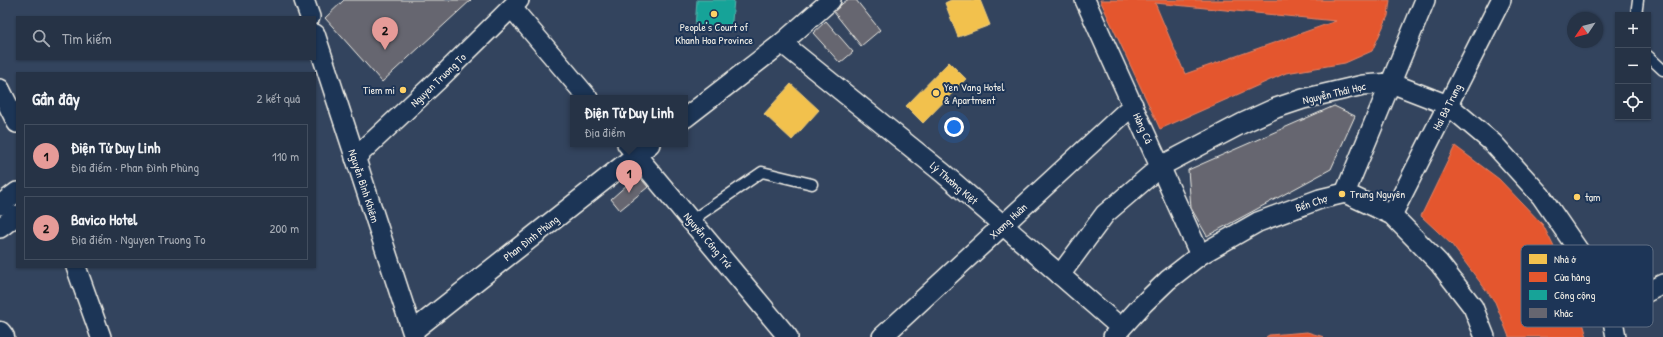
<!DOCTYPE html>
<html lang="vi">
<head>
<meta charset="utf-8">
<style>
  body { margin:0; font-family:"Patrick Hand",sans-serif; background:#323f51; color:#f1f3f6 }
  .controls { position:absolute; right:12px; top:12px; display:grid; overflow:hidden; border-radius:0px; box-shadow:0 1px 3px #0004 }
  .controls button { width:36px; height:36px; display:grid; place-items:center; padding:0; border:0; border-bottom:1px solid #424e5f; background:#263346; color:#f1f3f6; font:20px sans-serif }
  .compass { position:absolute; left:1567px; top:12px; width:36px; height:36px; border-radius:50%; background:#263346; box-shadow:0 1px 3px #0004; rotate:235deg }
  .you { position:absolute; left:954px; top:127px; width:14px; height:14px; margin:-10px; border:3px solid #fff; border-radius:50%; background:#1a73e8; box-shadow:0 0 0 6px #1a73e833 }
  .badge { display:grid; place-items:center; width:26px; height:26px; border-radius:50%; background:#e69b98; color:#111; font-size:13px; font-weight:700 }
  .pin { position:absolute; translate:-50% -33px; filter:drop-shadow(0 1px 2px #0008) }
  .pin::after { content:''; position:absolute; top:21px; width:14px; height:12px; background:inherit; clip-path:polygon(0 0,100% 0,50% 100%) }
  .popup { position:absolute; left:570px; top:95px; width:118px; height:52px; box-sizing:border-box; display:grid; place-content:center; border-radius:0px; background:#263346; filter:drop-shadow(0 1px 3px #0005); font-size:13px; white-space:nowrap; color:#a4aab3 }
  .popup b { font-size:15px; color:#f1f3f6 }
  .popup::after { content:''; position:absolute; left:50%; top:100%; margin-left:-8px; border:8px solid transparent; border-top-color:#263346 }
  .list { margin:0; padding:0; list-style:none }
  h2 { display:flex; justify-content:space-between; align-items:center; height:52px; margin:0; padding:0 16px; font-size:17px }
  h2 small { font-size:13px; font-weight:400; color:#a4aab3 }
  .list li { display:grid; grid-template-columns:26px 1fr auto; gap:12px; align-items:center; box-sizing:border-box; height:64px; margin:0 8px 8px; padding:0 8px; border:1px solid #424e5f; border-radius:0px }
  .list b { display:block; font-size:15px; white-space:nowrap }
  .list p { margin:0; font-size:13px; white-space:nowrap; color:#a4aab3 }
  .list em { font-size:13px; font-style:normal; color:#a4aab3 }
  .icon { flex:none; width:22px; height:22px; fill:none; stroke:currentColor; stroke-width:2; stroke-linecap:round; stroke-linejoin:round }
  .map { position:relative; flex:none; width:1663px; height:337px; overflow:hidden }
  .search { position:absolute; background:#263346; box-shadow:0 1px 3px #0004; left:16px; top:16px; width:300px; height:44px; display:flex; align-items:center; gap:10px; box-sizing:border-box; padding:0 14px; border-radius:0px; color:#a4aab3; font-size:15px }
  .panel { position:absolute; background:#263346; box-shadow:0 1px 3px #0004; left:16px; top:72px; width:300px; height:196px; border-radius:0px }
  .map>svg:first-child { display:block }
  .homes { fill:#f2c14e; stroke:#f3cf7c }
  .shops { fill:#e4572e; stroke:#e98566; fill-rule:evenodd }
  .public { fill:#17a398; stroke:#59bab0 }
  .building { fill:#666670; stroke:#f4f1e8 }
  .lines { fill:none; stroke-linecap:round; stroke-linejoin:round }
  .lane-casing { stroke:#f4f1e8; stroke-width:13 }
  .street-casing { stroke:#f4f1e8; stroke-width:22 }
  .secondary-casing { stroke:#f4f1e8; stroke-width:25 }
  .lane { stroke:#1d3557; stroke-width:10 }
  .street { stroke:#1d3557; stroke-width:19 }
  .secondary { stroke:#1d3557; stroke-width:22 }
  .poi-dot { fill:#ffd166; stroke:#1d3557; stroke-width:1.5 }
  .labels { text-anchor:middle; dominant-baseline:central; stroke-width:4; stroke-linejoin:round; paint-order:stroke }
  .poi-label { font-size:11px; fill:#f4f1e8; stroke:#1d3557; text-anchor:start }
  .street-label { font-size:11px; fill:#f4f1e8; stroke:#1d3557 }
  .key { fill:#1d3557; stroke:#5e6d82; stroke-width:1 }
  .key-label { font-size:11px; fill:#f4f1e8 }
</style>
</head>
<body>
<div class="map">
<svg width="1663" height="337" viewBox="0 0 1663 337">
  <rect width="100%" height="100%" fill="#33445e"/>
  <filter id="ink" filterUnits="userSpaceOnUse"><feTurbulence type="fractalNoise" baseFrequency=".025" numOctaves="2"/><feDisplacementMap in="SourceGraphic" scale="8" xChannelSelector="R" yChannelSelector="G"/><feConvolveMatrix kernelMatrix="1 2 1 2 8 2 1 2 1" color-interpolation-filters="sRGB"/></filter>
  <g filter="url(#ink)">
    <g class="homes">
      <path d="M951 0H980L990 25 958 37 945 3Z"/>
      <path d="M949 62 966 79 923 123 906 106Z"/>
      <path d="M791 84 819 110 792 140 764 114Z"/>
    </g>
    <g class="shops">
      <path d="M1100 0H1390L1388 16 1372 51 1345 63 1286 73 1160 129ZM1155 3 1336 21 1185 74Z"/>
      <path d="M1455 146 1499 179 1543 225 1572 283 1587 337H1509L1495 302 1452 245 1421 216Z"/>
      <path d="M1307 332 1324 337H1266L1269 335Z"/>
    </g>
    <path class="public" d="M697 0H734L731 31 695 27Z"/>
    <g class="building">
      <path d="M344 0H471L382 82 325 18Z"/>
      <path d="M847 0H856L880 30 861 46 833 11Z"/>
      <path d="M826 21 853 52 840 63 813 33Z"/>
      <path d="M1334 106 1355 116 1331 169 1207 236 1191 208 1188 170Z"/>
      <path d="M638 175 648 187 620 210 611 199Z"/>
    </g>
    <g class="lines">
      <g class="lane-casing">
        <g id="lane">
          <path d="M1636 15 1638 0"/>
          <path d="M1648 56 1663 70"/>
          <path d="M692 220 762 172 812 184"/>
        </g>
      </g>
      <g class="street-casing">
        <g id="street">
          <path d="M304 0 310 17"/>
          <path d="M1085 0 1200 255"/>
          <path d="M512 8 588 98"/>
          <path d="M315 34 414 337"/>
          <path d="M782 43 943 173 1121 328"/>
          <path d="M0 89 17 123"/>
          <path d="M685 118 782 43 831 0"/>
          <path d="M627 144 788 337"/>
          <path d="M355 158 438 80 519 0"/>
          <path d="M1345 193 1425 0"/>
          <path d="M0 205 17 192"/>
          <path d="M1392 215 1501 0"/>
          <path d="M0 228 17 215"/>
          <path d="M76 267 101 337"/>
          <path d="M1060 275 1105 214 1161 166 1243 123 1276 108 1303 99 1363 85 1391 83 1448 105 1493 143 1541 196 1583 257 1611 310 1616 337"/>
          <path d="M1611 310 1663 284"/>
          <path d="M413 331 650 144"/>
          <path d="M882 337 1133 105"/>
          <path d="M1113 337 1143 304 1168 280 1200 255 1258 222 1320 199 1345 193 1392 215 1439 263 1473 307 1485 337"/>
        </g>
      </g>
      <g class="secondary-casing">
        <path id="secondary" d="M0 333 3 337"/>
      </g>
      <use href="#lane" class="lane"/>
      <use href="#street" class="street"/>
      <use href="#secondary" class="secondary"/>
    </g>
  </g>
  <g class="poi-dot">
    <circle cx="714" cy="14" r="4"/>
    <circle cx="403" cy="90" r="4"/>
    <circle cx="936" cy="93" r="4"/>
    <circle cx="1342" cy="194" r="4"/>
    <circle cx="1577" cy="197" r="4"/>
  </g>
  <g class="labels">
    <g class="poi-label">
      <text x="714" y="27" text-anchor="middle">People's Court of<tspan x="714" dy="13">Khanh Hoa Province</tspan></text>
      <text x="944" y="87">Yen Vang Hotel<tspan x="944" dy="13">&amp; Apartment</tspan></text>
      <text x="395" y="90" text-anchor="end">Tiem mi</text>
      <text x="1350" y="194">Trung Nguyên</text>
      <text x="1585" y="197">tạm</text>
    </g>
    <g class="street-label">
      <text transform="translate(438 80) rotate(-44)">Nguyen Truong To</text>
      <text transform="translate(1334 93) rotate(-13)">Nguyễn Thái Học</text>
      <text transform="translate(1447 107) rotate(-63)">Hai Bà Trưng</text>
      <text transform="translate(1143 128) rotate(66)">Hàng Cá</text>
      <text transform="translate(954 183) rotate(41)">Lý Thường Kiệt</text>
      <text transform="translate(364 186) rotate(72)">Nguyễn Bình Khiêm</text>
      <text transform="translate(1311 203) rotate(-19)">Bến Chợ</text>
      <text transform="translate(1008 221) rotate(-43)">Xương Huân</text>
      <text transform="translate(531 238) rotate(-38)">Phan Đình Phùng</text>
      <text transform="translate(708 240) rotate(50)">Nguyễn Công Trứ</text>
    </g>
  </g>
  <rect x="1521" y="245" width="132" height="82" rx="6" class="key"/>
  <rect x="1529" y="254" width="18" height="10" fill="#f2c14e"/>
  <rect x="1529" y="272" width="18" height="10" fill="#e4572e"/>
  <rect x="1529" y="290" width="18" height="10" fill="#17a398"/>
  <rect x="1529" y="308" width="18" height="10" fill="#666670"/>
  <g class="key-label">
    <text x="1554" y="263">Nhà ở</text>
    <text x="1554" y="281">Cửa hàng</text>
    <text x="1554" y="299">Công cộng</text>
    <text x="1554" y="317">Khác</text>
  </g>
</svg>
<div class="controls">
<button>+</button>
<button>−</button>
<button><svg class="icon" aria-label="locate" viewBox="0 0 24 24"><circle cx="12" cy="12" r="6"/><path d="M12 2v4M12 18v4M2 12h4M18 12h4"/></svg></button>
</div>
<svg class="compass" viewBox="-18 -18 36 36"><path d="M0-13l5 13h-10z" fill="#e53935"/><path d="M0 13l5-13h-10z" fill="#a4aab3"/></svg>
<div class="you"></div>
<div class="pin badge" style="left:629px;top:193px">1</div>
<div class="popup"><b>Điện Tử Duy Linh</b>Địa điểm</div>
<div class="pin badge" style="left:385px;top:50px">2</div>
<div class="search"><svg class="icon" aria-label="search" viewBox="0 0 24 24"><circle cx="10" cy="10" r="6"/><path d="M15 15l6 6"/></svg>Tìm kiếm</div>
<section class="panel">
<h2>Gần đây<small>2 kết quả</small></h2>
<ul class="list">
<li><span class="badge">1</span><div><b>Điện Tử Duy Linh</b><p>Địa điểm · Phan Đình Phùng</p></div><em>110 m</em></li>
<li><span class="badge">2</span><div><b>Bavico Hotel</b><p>Địa điểm · Nguyen Truong To</p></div><em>200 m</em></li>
</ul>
</section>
</div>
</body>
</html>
